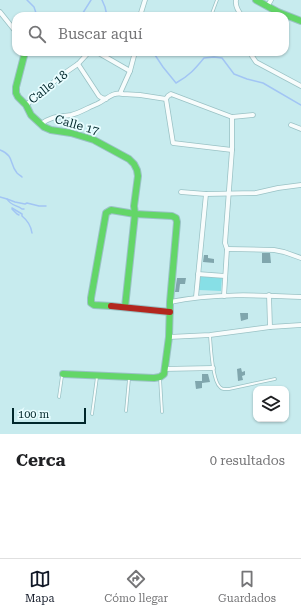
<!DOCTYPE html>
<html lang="es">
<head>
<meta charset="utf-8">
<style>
  body { margin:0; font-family:"Roboto Serif",serif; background:#f2f2f2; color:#202124 }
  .controls { position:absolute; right:12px; bottom:12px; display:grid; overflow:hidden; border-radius:8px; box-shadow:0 1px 3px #0004 }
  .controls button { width:36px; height:36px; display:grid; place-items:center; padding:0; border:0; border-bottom:1px solid #e0e0e0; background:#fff; color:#202124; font:20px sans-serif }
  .scale { position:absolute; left:12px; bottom:10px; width:74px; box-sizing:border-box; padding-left:4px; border:2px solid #00272b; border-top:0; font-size:11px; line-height:14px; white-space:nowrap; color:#00272b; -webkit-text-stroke:3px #e8fdff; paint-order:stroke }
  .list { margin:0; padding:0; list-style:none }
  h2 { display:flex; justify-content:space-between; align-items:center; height:52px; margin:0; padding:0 16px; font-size:17px }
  h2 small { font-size:13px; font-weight:400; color:#757577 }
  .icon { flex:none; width:22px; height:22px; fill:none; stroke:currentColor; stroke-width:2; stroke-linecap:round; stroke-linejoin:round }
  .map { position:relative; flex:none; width:301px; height:434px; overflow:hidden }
  .search { position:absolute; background:#fff; box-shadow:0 1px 3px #0004; left:12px; right:12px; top:12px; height:44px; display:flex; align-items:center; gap:10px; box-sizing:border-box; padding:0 14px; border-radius:12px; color:#757577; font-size:15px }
  .sheet { height:124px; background:#fff }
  nav { display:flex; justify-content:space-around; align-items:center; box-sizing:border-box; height:56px; border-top:1px solid #e0e0e0; background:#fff; font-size:11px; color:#757577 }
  nav a { display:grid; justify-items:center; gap:2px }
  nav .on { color:#111827 }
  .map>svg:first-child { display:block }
  .green { fill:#87dfe6 }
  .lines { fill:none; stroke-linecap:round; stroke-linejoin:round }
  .stream { stroke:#a2c5f4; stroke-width:1.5 }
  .building { fill:#80a6ad }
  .lane-casing { stroke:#9ac2c5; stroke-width:3.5 }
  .street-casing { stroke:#9ac2c5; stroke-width:5.5 }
  .fast-casing { stroke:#9ac2c5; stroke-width:8 }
  .jam-casing { stroke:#9ac2c5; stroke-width:8 }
  .lane { stroke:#f7fcfc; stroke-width:2 }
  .street { stroke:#f7fcfc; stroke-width:4 }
  .fast { stroke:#63d668; stroke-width:6 }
  .jam { stroke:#b3261e; stroke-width:6 }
  .labels { text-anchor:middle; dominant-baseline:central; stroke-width:3.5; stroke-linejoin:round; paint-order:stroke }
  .street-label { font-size:12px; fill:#00272b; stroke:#e8fdff }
</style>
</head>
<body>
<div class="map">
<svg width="301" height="434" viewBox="0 0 301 434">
  <rect width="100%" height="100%" fill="#c7ebee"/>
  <path class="green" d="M200 276 222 277 221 291 199 290Z"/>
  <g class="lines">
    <g class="stream">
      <path d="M27 0 34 7 37 16"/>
      <path d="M102 0 105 7 107 16"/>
      <path d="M81 16 91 0"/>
      <path d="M152 52 155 55 163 67 176 83C189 76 195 69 204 58L214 57 222 58 234 74 247 79 263 83 301 105"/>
      <path d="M0 150C15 156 9 164 17 173 19 175 21 176 22 177"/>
      <path d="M0 197 7 199C11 206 17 205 22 209H24"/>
      <path d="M7 199 15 202 25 204 27 203 39 206H46"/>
      <path d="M12 208 22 214V216C27 220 31 226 32 233"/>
      <path d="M12 209 17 214 19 215"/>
    </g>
  </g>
  <g class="building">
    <path d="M262 253H270L271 263H262Z"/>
    <path d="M204 255H208V258L214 259V263L203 262Z"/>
    <path d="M177 278H186L185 284H180L179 292H175Z"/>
    <path d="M240 313H248V319L241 321Z"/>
    <path d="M241 368 242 372 245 371V375L242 376 243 380 238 381 237 369Z"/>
    <path d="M202 374H208L210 382 202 383V388L196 389 195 381H202Z"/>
  </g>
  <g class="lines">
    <g class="lane-casing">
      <g id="lane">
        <path d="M211 16 217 0"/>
        <path d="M210 336C211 347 212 380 220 387 222 390 226 389 229 389L275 379"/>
        <path d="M160 378 162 412"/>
        <path d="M59 397 62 376"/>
        <path d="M126 411 129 379"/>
        <path d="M92 414 97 377"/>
      </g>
    </g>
    <g class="street-casing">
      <g id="street">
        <path d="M236 0C235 6 238 11 242 16"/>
        <path d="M267 7 271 0"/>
        <path d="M0 12 16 32"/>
        <path d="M140 16 145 0"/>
        <path d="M97 52 130 71"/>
        <path d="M251 52 252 56 256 62 301 86"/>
        <path d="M78 64 99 96 102 98 106 99"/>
        <path d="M121 93V91L130 71 135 52"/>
        <path d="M166 99 173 143 232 150"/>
        <path d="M26 105 62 75 78 64 89 52"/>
        <path d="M41 124C51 116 59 117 71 115 80 113 89 107 97 104 106 100 113 91 123 94L140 95 166 99 168 96 171 94 232 117 253 115"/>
        <path d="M291 125 301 129"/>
        <path d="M181 192 206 194 256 193 278 188 301 185"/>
        <path d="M227 249 274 250 284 252 301 258"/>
        <path d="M198 274 225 276"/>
        <path d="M269 295 270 327"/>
        <path d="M224 296 227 249 225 243 232 150V117"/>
        <path d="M196 297 206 194"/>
        <path d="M170 302C213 293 258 295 301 297"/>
        <path d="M169 337 210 335 270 327 301 325"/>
        <path d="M164 369 213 368"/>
      </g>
    </g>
    <g class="fast-casing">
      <g id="fast">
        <path d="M256 0 278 12 301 21"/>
        <path d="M25 52 16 87V93L18 97 26 105 31 115 44 127 51 130 71 133 94 140 129 159 134 164 137 170 138 176 134 206 135 214 125 307"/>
        <path d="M63 374 154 378 160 377 164 374 169 337 170 302 177 222 176 218 172 216 135 214 111 210 106 213 91 298V303L94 305 111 306"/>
      </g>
    </g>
    <g class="jam-casing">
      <path id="jam" d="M111 306 170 312"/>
    </g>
    <use href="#lane" class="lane"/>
    <use href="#street" class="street"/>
    <use href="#fast" class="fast"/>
    <use href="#jam" class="jam"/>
  </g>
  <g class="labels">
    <g class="street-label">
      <text transform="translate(48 87) rotate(-38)">Calle 18</text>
      <text transform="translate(77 125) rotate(16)">Calle 17</text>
    </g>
  </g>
</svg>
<div class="controls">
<button><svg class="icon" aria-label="layers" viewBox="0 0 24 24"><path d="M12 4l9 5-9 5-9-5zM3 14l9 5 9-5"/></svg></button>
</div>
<div class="scale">100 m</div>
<div class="search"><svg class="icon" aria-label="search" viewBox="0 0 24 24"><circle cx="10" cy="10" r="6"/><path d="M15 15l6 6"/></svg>Buscar aquí</div>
</div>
<section class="sheet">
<h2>Cerca<small>0 resultados</small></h2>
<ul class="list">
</ul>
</section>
<nav>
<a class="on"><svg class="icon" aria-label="map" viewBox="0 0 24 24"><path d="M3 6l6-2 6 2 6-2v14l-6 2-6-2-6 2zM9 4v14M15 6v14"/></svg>Mapa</a>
<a><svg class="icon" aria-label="directions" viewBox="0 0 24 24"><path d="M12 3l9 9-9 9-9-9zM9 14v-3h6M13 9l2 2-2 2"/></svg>Cómo llegar</a>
<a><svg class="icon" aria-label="saved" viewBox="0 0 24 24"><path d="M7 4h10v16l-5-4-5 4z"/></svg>Guardados</a>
</nav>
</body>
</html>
